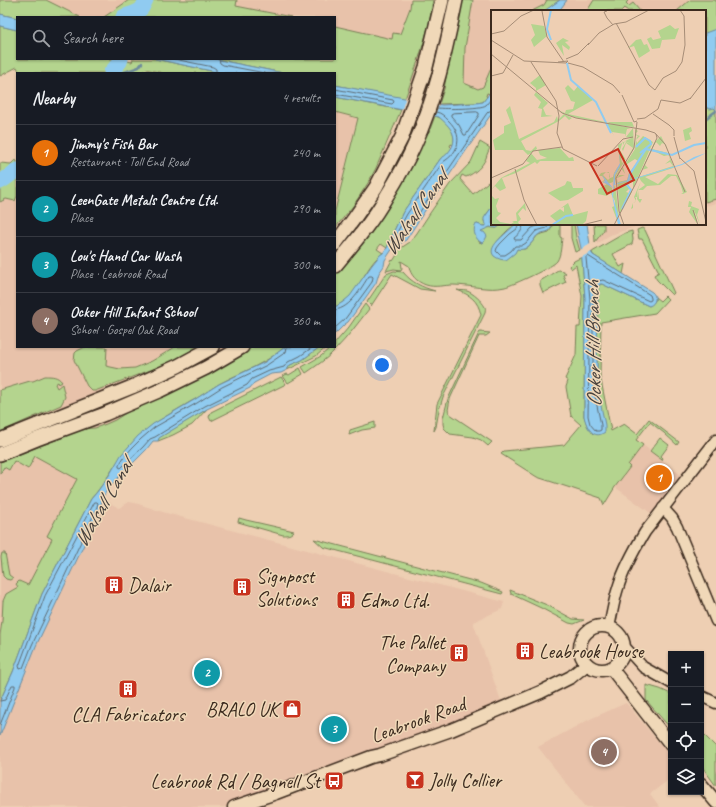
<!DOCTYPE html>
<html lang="en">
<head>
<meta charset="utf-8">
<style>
  body { margin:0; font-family:Caveat,sans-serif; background:#242831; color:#f1f3f6 }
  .controls { position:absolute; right:12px; bottom:12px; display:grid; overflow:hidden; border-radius:0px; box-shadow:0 1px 3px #0004 }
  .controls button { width:36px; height:36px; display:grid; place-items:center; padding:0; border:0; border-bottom:1px solid #363941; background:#171b24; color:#f1f3f6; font:20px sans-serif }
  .you { position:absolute; left:382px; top:365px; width:14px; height:14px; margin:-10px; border:3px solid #fff; border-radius:50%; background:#1a73e8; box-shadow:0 0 0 6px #1a73e833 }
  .badge { display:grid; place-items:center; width:26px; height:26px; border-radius:50%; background:#1a73e8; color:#fff; font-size:13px; font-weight:700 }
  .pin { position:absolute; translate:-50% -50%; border:2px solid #fff; box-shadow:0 1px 4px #0006 }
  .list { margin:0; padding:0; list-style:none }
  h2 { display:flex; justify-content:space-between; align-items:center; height:52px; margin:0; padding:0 16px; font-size:17px }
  h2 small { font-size:13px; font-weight:400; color:#9ea1a6 }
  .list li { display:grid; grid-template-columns:26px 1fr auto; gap:12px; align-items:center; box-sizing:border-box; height:56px; padding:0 16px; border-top:1px solid #363941 }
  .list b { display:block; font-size:15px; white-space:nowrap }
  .list p { margin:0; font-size:13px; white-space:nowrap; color:#9ea1a6 }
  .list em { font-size:13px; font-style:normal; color:#9ea1a6 }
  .icon { flex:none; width:22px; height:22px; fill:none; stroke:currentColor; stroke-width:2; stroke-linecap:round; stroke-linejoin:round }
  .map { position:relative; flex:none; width:716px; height:807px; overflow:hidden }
  .search { position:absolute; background:#171b24; box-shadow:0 1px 3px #0004; left:16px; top:16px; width:320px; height:44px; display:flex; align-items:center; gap:10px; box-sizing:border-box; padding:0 14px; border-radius:0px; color:#9ea1a6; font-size:15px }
  .panel { position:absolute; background:#171b24; box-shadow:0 1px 3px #0004; left:16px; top:72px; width:320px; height:276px; border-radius:0px }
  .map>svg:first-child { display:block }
  .built { fill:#e8c2aa }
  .green { fill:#b4d48e; stroke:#787f56 }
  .water { fill:#90cbf0; stroke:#6e8b9c }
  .pier { fill:#eecfb3 }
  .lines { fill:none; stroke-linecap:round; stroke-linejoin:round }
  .shore { stroke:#5d6a72; stroke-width:1 }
  .stream { stroke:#6e8b9c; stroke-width:2.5 }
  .river { stroke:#90cbf0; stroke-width:15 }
  .tertiary-casing { stroke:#3b2a1e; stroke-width:13 }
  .primary-casing { stroke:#3b2a1e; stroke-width:15 }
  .trunk-casing { stroke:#3b2a1e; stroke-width:16 }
  .tertiary { stroke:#f0d8b8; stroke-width:10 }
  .primary { stroke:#f0d8b8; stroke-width:12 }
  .trunk { stroke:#f0d8b8; stroke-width:13 }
  .labels { text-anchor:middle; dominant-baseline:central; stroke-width:3; stroke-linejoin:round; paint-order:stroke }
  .poi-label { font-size:20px; fill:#3b2a1e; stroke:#f0d8b8; text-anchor:start }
  .street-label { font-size:20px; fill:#3b2a1e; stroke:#f0d8b8 }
  .water-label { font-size:21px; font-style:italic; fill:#48423e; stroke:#f0d8b8 }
  .inset-river { fill:none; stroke:#90cbf0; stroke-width:2 }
  .inset-road { fill:none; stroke:#a68d77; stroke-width:1 }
  .view { fill:#c8321e; fill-opacity:0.15; stroke:#c8321e; stroke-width:2 }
  .inset-edge { fill:none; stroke:#3b2a1e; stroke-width:2 }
</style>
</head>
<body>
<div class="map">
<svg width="716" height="807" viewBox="0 0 716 807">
  <rect width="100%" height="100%" fill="#eecfb3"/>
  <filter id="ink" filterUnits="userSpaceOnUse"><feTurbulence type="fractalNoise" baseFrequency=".025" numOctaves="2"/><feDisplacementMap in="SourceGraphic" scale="8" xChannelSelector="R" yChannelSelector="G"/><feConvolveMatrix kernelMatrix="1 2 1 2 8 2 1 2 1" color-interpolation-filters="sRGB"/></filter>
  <g filter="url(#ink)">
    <g class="built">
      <path d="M0 0H716V203L705 206V11H492V102L474 126 335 91V73H249L183 59H335V17H17V24L0 20Z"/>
      <path d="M335 112 358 118 335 211Z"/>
      <path d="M4 192 17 196V347H309L217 396 128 456 101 498 119 508 129 502 135 503 166 513 504 602 502 609 473 622 500 698 505 707 234 807H0V195Z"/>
      <path d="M594 224H645L610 235 597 244Z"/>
      <path d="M643 445 686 479 656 517 615 487 630 467 628 465Z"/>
      <path d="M626 703 671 757V778L650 794 660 807H585L538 747 588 720Z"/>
    </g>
    <g class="green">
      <path d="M0 0H46L80 17 17 18 0 14Z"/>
      <path d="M129 0H237L236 6 291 17H104Z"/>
      <path d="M411 0H433L429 24 420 55 405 99 335 85V73H283L214 59H335V26L392 39 393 33 400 34 410 8Z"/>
      <path d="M460 0H473L465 48 464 83 478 89 483 87 492 66V90L490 94 487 93 486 96 487 97 483 102 476 103 439 104 444 89Z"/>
      <path d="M547 0H560L550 7 547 11H532L544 5Z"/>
      <path d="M594 0H629L626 3 629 6 633 3 640 11H628L624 8 621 11H587Z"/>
      <path d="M690 0H716V32L705 36V11H677Z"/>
      <path d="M0 26 17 30V59H116L132 62 133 59H155L221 73H163L146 69 140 73H20L17 67 0 76Z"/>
      <path d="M335 97 401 110 376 168 368 183 353 206 335 228V211L358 118 335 112Z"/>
      <path d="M705 100 716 110V199L705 202Z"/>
      <path d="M435 116C445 118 458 134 453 145L451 144 450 146 452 148 446 156 441 158 403 212 393 233 387 248 381 244 377 249 383 253C370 261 361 284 351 296 346 300 340 304 335 307V275L352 256 372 230 425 135 429 132Z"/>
      <path d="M480 142 490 148C488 152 487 154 486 158 482 167 475 173 466 177L462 175 460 179 473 194 492 179V207L486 215 484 221 486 224V226H483L477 224 479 242 482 243 484 242 482 232 481 231C488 226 490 228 497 228L502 224H515C513 227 510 228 507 231 503 235 500 238 497 242L517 249H525L529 246 538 235 549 232 553 226 552 224H560V237L562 238C561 245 561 255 557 261 553 267 513 285 505 287 489 291 470 285 453 285 444 285 435 288 426 285 417 282 410 275 409 266L401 261 402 268 401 270 394 269 386 271 392 260 393 261 397 255 395 253 398 250 410 242 417 233 430 213 450 184 471 162Z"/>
      <path d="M15 160 17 161V196L15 201 6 199 0 202V163L11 164Z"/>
      <path d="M571 224H574L576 237 579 248 580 250 575 252 571 238Z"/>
      <path d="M594 224H604V230L595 242Z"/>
      <path d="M642 228 645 230 674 293 672 295 657 280 654 275 659 272 642 239H639L637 230Z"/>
      <path d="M632 231 633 240 632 244 613 254 620 267 625 264 623 274 593 255 592 252 625 233Z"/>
      <path d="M582 257 585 298 584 416 587 425 593 434 599 395 597 375 598 288 600 284H602L649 306 655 301V297L660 301 665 296 668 299 655 313 601 322 600 375 611 431 624 424 637 434 649 419 679 442 677 445 664 433 650 422 636 440 643 445 628 465 630 467 615 487 604 505 601 498 537 477 501 454 504 451 564 445 581 425 571 416 566 387 568 381 565 379 576 355 577 327H580L582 296 576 265 571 269 569 266 574 261Z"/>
      <path d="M558 270 563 271 566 273 563 275 566 282 543 293 540 285V281Z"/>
      <path d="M394 271 403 272C412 283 422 287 435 291L420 289 392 274 371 306 367 302 386 274Z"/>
      <path d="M457 290C460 291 464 290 467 291 473 293 482 301 485 307 486 309 485 310 485 313L443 397 439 410 436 427 434 431 437 404 481 315C478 300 470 295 457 290Z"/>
      <path d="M365 304 369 309C358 323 348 337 335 350 327 359 316 366 306 373L302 367 321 356 331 347H335V343L349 327Z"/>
      <path d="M480 332 490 333 486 336H479L450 399 448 410 450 414 492 442 488 446 481 440 473 437 450 434 444 428 443 424V418L448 399 478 335Z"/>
      <path d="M85 347H107L106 366 120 369 135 368 152 361 175 347H198L176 359 161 366 95 391H92L87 386 74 360 75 353 77 351Z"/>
      <path d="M252 347H285C279 352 272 357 265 361 250 370 233 376 219 384 209 390 200 397 190 402 172 413 154 422 139 436 119 454 109 479 91 499L42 594 13 672 0 701V635L2 621 3 601 6 594 18 587 16 584 19 581 28 585 52 539 47 536 77 479 35 456 28 469 14 461 9 470 4 467 0 474V462L66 436 65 433 75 429 95 428 106 424 115 420 132 409 204 376 219 368Z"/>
      <path d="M320 347H327L316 356 287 370 290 365 302 360Z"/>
      <path d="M300 368 303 374 288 383 283 376 287 374 289 375Z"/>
      <path d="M45 376C52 376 58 376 62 382L59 384 58 382 55 384 57 388 62 384 65 397 61 405 0 432V390L30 381H33Z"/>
      <path d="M281 377 286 384 211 421 209 417 211 412Z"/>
      <path d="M207 409 192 425 173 435 158 441V438Z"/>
      <path d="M375 422V428L362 430 349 435 350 430Z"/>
      <path d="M660 438 669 445 661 456 663 458 662 460 650 451Z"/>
      <path d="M239 518 246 520 294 531C291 535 287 535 283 535L238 522Z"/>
      <path d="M314 539 481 583 503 592 502 594 323 547Z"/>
      <path d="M2 553H5L9 575 13 578 10 580 6 579 3 576 1 557Z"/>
      <path d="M510 590 547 605 573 619 584 620 574 624 569 623 541 608 511 594Z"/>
      <path d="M646 685 660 689 671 694V729L646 700Z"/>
      <path d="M701 732 716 747V786L701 765Z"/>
    </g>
    <g class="water">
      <path d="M560 0H567L559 11H544Z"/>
      <path d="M0 14 17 18V30L0 26Z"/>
      <path d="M716 29V110L714 108 710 109 705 107V33Z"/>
      <path d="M155 59H214L283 73H221Z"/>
      <path d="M335 85 442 105 476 103 483 102 492 90V113L426 209 406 240 393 248 385 260 384 266 379 273 376 283 356 311 348 322 345 324 335 334V307L343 302 350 296 372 265 380 255 383 253 387 248 393 233 403 212 441 158C446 156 449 152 452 147 458 134 448 125 439 117L335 97Z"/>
      <path d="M492 207V224H502L497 228 490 227 481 231 482 232H484L487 236 484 242 482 243C475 239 473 232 475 225L477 224 483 226H486V224L484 221V218Z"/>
      <path d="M515 224H552C551 235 544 230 538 235 536 236 535 238 534 240 529 246 525 251 517 249L515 253 506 260C502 260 498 259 494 256 485 246 511 231 515 224Z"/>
      <path d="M576 224H587L591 252 593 255 652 292C657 296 656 304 649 306L602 284H600L598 288 597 375 599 396 605 425V432C593 441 586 426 584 416L585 298 581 248 579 239Z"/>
      <path d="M285 347H320L302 360 290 365 287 370 281 373 271 374 254 383 250 388 207 409 159 438 158 441H153L146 450 113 483 107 490 102 499 100 511 36 646 0 736V701L13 672 42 594 91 499 97 492 110 474 121 455 138 436 153 424 194 400 219 384 265 362Z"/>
    </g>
    <g class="pier">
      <path d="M406 96 440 102 434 118 401 112Z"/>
      <path d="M592 243 593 251 580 258V250Z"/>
    </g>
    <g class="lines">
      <g class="shore">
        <path d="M174 59 213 67 216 69V73"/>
        <path d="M219 59 220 63 223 65 265 73"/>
        <path d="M335 89 393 100 394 102 392 104 335 94"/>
        <path d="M437 108C444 109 481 109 486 105 488 103 490 100 492 97"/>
        <path d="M436 112C442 113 444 116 449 121 463 135 460 152 443 162L407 214 396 234 395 239 396 241 404 237 423 207 487 113 489 111H492"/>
        <path d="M477 112 479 113V115L466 135H464L459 125 451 116V114L453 113Z"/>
        <path d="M518 224 517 229 510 234 500 244 497 248 496 251 500 255H505L511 251 515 246H521L526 243 536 231 547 228 549 224"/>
        <path d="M523 224C523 231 519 234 514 238L515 240H521L532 228 542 224"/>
        <path d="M588 256 650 295 651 298V300L649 301 603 280 598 281 594 287 593 299V375L595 396 601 425V430L599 431H596L590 424 588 416 590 299 586 258Z"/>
        <path d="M335 310C351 308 361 288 369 276H372L373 277 372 282 345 319 335 328"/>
        <path d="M287 347 286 352 267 365 222 387 197 403 155 427 141 439 132 448 124 457 119 465V467L121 468 122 467 143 447 150 439 155 437 205 406 247 385 252 379 269 371 284 367 288 362 300 356 313 347"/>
        <path d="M95 502H97L98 503 96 510 32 645 23 668 20 669 19 666 45 596Z"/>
        <path d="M0 701 5 700 12 685H15V687L0 725"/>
      </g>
      <g class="stream">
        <path d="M122 73 139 67 142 63"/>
        <path d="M705 119 716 111"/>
      </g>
      <g class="river">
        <path d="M123 17C129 13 140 14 143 6 144 4 145 2 146 0"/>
        <path d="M111 72 120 62 121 59"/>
        <path d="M0 182 5 179 17 170"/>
      </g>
      <g class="tertiary-casing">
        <g id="tertiary">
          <path d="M663 508 672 518 677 527 716 621"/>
          <path d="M609 627C612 614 614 600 618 588 624 568 634 550 645 532L716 440"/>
          <path d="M624 646 643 667 671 683"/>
          <path d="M701 696 716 703"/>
        </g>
      </g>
      <g class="primary-casing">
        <g id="primary">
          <circle cx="602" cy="648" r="22"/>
          <path d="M611 668 671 745"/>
          <path d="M701 784 716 802"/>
          <path d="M234 807 276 793 371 757 380 755 451 730 541 692 571 677 587 664"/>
        </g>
      </g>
      <g class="trunk-casing">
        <g id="trunk">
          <path d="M335 244 353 220 376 187 402 137 426 67 442 0"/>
          <path d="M335 266C353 244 372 222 386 197 396 181 406 164 414 146 435 101 446 49 456 0"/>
          <path d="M0 440 132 387 178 366 213 347"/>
          <path d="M0 454 37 439 105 414 161 390 206 368 242 347"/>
        </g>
      </g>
      <use href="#tertiary" class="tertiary"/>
      <use href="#primary" class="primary"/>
      <use href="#trunk" class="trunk"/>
    </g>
  </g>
  <defs>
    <g id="building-square" transform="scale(1)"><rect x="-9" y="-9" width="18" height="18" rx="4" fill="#c8321e" stroke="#f0d8b8"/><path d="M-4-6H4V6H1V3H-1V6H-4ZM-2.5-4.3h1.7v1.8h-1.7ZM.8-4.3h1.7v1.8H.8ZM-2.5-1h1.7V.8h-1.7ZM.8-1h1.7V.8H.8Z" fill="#fff"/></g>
    <g id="shop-square" transform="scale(1)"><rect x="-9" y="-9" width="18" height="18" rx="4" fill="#c8321e" stroke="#f0d8b8"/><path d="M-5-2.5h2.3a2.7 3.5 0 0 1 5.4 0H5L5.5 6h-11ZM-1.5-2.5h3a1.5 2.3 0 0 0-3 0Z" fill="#fff"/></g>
    <g id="bar-square" transform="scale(1)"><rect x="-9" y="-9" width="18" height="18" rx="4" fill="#c8321e" stroke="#f0d8b8"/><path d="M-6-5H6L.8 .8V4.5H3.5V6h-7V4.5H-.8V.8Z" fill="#fff"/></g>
    <g id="bus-square" transform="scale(1)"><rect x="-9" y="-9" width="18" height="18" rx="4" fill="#c8321e" stroke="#f0d8b8"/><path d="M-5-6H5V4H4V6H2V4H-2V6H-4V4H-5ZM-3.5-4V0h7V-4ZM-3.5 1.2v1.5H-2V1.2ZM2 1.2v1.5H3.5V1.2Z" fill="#fff"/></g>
  </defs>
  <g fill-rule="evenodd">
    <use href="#building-square" x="114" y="585"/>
    <use href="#building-square" x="242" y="587"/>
    <use href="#building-square" x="346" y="600"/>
    <use href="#building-square" x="525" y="651"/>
    <use href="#building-square" x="459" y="653"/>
    <use href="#building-square" x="128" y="689"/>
    <use href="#shop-square" x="292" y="709"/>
    <use href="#bar-square" x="415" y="780"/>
    <use href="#bus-square" x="334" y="781"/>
  </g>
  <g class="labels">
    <g class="poi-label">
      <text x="256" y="576">Signpost<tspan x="256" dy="23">Solutions</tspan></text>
      <text x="128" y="585">Dalair</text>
      <text x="360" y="600">Edmo Ltd.</text>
      <text x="445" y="642" text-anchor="end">The Pallet<tspan x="445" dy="23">Company</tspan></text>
      <text x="539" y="651">Leabrook House</text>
      <text x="278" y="709" text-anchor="end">BRALO UK</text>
      <text x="128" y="714" text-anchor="middle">CLA Fabricators</text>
      <text x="429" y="780">Jolly Collier</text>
      <text x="320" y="781" text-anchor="end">Leabrook Rd / Bagnell St</text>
    </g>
    <g class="street-label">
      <text transform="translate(418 720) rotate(-20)">Leabrook Road</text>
    </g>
    <g class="water-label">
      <text transform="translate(415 213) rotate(-55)">Walsall Canal</text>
      <text transform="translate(593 344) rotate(-91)">Ocker Hill Branch</text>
      <text transform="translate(103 503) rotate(-60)">Walsall Canal</text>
    </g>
  </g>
  <g transform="translate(491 10)">
    <rect width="215" height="215" fill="#eecfb3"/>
    <path d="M40 14 53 16 56 26 43 37 40 30 44 25ZM179 15 184 19 188 18 184 29 171 30 169 38 161 39 156 29 160 27 162 30 170 28 167 21ZM72 28 78 31 74 32 79 37 78 40 71 35 73 46 65 33ZM150 29 153 35 156 34 159 41 148 48 143 36 137 38 145 30ZM49 65 55 75 45 81V78L39 73ZM77 75 83 81 87 76 102 90 77 104 114 112 111 102 115 113 82 107 72 103 67 100 74 103 75 100 82 99 84 92 80 91 74 78ZM45 82 57 93 52 98 55 105 62 106 50 107 51 99 47 98 50 92 43 85ZM19 96 28 129 63 112 66 106 67 110 73 104 81 108 78 110 74 106 68 111 30 131 35 140 40 141 45 136 46 139 37 145 32 140H4L2 130 13 123V116L20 113 15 100ZM116 112H141L143 117 126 115 140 118 136 119 134 127V124L121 122 123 126 116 114H121ZM200 117 201 121 198 123 200 129 194 131 192 120ZM142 118 143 138 135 150 130 148 131 153 134 151 126 163 124 174 123 168 121 178 122 172 117 174 115 170 112 172H115L121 178V185L124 174 128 206 126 210 121 197 124 196V191L119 182 116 186 107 184V179L116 174 111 172 114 169 111 166H108L110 163 115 162 112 165 117 170 119 168 118 167V163L115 162H118L119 168 122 167 123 163 126 158 128 156 123 164V167L129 155 127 135 140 128 135 127ZM132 131V135L134 131 140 134 135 132 131 139 132 141 135 133 142 138 135 150 129 140ZM144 119 147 121 144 124 149 126 145 130 146 133 152 126 162 132 142 179V171L137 174 139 178 135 182 138 183 140 179 141 182 129 204 126 167 128 166 126 164 129 159 132 157 134 164 130 158 127 165H134L126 168 127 172 136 170 138 163 147 151 144 149 133 156 144 139 145 130 146 127 147 126 144 125ZM170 126 178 142 175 135 171 133 169 136 165 132 161 139 177 143 183 157 182 158 196 182 192 184 190 183H192L190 176 185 166H180L169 175 156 176 152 180H147L148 189H151L149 193 146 189 147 180 154 175 150 171 146 182V187H144L145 188V191L144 192 142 193V198L140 199 142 193 145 191 143 187 150 171 148 167 182 156 179 152 174 154 179 150 178 145 173 146 161 140 154 155 157 158 151 160 163 133ZM182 158 186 165 177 164 167 174 154 167ZM69 138 78 148 82 147 83 151H49L46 154 44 152 25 163 11 168 15 178 9 181 4 176 0 180 10 168 39 153 35 151 40 143 46 150 56 148 49 145 47 140ZM76 171 80 172 82 178H92V181L77 190 69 191 57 183 74 175ZM0 185 4 189 8 188 5 196 7 202 10 203 5 208 9 212 20 214 23 212 21 211H26L25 203 34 193 35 201 32 198 27 204 30 209 27 212 28 214 0 215ZM198 191 201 192 200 196 208 199 206 205 209 215 203 200 207 215 198 202 200 197H194H197ZM77 193 82 205 97 201 95 211 91 215H62L66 212 59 206 69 199 73 202V197L70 198Z" fill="#b4d48e" fill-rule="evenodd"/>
    <path d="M120 122 128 136 129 147V156L124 165V174L191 154 203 147 215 143 191 155 123 175 122 187 130 215H127L121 185 122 178 112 172 114 171 111 165 122 178 123 164 129 153 128 136Z" fill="#90cbf0"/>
    <path class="inset-river" d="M60 0 56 19 60 30M76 53 80 70 105 92 120 123M145 137 154 128 159 131 160 134 149 143M131 199 140 180 136 175 139 164 155 139 181 145 203 135 215 133M61 215 75 206 82 205"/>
    <path class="inset-road" d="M189 0 193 6 194 35M51 1 56 27 73 52M116 1 113 2 116 8 122 15M125 13 158 75 164 80M0 24 13 21 30 6 43 0M0 30 33 51 75 53 77 51 67 52M97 35 108 23 123 14 135 12 158 0M0 44 71 103 85 108 155 120 164 123 174 134 194 182M75 49 87 44 98 33M40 52 65 91 68 106 66 123 72 139 106 156M77 53 92 57 122 75 129 83M0 66 12 63 22 45M164 80 172 68 185 61 191 52 194 35M131 85 143 112 146 111M199 89 215 68M162 104 178 115 183 120V126M146 109 154 108 167 99 170 90 189 93 200 88M183 127 189 149M189 148 203 161 215 212M107 156 132 129 142 127M24 159 33 190 46 215M0 168 32 154 42 141 71 137M202 200 207 215M91 215 111 210M123 215 145 173 166 128 165 124M133 215 128 201 125 168 143 138 146 112"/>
    <path class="view" d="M127 139 143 170 116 184 99 153Z"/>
    <rect width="215" height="215" class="inset-edge"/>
  </g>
</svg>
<div class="controls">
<button>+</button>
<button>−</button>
<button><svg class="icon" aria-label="locate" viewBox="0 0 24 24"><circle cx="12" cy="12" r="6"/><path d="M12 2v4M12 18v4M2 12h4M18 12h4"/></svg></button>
<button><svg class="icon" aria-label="layers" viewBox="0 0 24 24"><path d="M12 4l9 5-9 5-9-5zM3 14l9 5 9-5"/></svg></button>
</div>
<div class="you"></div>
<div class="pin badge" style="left:659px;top:478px;background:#e8710a">1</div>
<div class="pin badge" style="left:207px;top:673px;background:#0f9aa8">2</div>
<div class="pin badge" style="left:334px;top:729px;background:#0f9aa8">3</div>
<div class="pin badge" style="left:604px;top:752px;background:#8d6e63">4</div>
<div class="search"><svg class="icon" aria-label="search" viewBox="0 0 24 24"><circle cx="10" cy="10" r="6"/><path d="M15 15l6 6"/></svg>Search here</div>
<section class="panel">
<h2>Nearby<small>4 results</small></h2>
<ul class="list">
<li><span class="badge" style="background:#e8710a">1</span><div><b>Jimmy's Fish Bar</b><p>Restaurant · Toll End Road</p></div><em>240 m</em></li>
<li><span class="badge" style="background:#0f9aa8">2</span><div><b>LeenGate Metals Centre Ltd.</b><p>Place</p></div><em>290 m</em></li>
<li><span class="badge" style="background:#0f9aa8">3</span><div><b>Lou's Hand Car Wash</b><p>Place · Leabrook Road</p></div><em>300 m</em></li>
<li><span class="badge" style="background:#8d6e63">4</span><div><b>Ocker Hill Infant School</b><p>School · Gospel Oak Road</p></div><em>360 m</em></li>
</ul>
</section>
</div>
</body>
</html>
